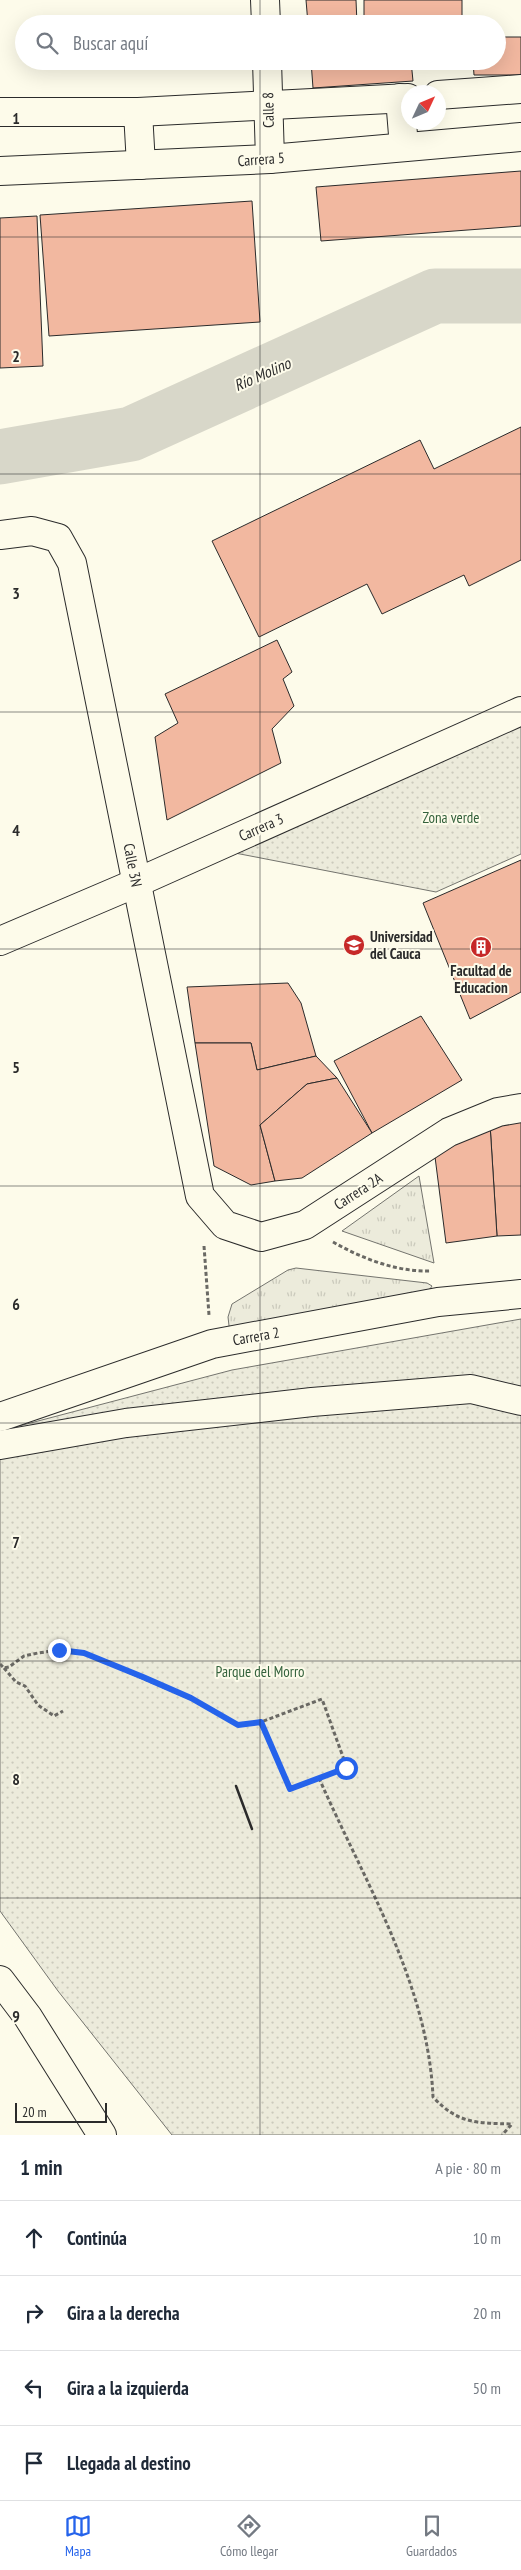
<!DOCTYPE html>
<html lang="es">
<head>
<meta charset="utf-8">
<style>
  body { margin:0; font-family:"PT Sans Narrow",sans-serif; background:#f6f6f7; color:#1f2937 }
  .compass { position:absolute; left:401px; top:85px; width:45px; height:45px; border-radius:50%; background:#fff; box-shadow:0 5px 20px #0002; rotate:46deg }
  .scale { position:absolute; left:15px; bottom:12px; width:92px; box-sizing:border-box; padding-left:5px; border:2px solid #2b2b2b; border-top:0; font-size:14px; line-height:18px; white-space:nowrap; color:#2b2b2b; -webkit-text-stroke:4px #fdfbea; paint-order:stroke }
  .stop { position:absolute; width:15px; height:15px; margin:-11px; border:4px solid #2563eb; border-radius:50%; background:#fff }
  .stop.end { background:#2563eb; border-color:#fff; box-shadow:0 1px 5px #0008 }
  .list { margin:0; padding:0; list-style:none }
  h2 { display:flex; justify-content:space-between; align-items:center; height:65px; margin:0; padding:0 20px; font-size:21px }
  h2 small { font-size:16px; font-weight:400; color:#747a83 }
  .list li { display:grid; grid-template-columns:32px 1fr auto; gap:15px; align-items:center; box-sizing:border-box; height:75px; padding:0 20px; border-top:1px solid #e0e1e3 }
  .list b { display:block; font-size:19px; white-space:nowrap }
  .list em { font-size:16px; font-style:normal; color:#747a83 }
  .icon { flex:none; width:28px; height:28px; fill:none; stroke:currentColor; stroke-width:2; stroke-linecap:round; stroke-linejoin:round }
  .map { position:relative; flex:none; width:521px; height:2135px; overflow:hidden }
  .search { position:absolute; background:#fff; box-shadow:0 5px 20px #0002; left:15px; right:15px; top:15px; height:55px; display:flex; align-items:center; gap:12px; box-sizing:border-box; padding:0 18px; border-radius:28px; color:#747a83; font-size:19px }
  .sheet { height:365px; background:#fff }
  nav { display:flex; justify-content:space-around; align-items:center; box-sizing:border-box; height:70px; border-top:1px solid #e0e1e3; background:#fff; font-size:14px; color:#747a83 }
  nav a { display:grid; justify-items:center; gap:2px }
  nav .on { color:#2563eb }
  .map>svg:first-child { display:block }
  .grass { fill:url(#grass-tufts); stroke:#74746e }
  .park { fill:url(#park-dots); stroke:#74746e }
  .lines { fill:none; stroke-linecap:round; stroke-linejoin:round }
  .river { stroke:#d8d7c9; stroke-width:55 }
  .building { fill:#f2b8a0; stroke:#2b2b2b }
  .minor-casing { stroke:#2b2b2b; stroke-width:30 }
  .major-casing { stroke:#2b2b2b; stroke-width:30 }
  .path { stroke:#6a6964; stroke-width:3; stroke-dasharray:4 2.5; stroke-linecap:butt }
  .minor { stroke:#fdfbea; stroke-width:28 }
  .major { stroke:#fdfbea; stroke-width:28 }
  .wall { stroke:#2b2b2b; stroke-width:2.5 }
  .route { stroke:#2563eb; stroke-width:6 }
  .grid { fill:none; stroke:#2b2b2b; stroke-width:1; stroke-opacity:0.55 }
  .labels { text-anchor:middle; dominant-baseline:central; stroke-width:4; stroke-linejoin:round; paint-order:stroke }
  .street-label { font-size:15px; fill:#2b2b2b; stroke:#fdfbea }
  .park-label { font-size:15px; fill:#34623c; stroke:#fdfbea }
  .poi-label { font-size:15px; font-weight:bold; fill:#2b2b2b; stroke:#fdfbea; text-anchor:start }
  .water-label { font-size:16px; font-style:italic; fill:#2b2b2b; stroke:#fdfbea }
  .grid-label { font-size:16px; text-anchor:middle; font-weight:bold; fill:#2b2b2b; stroke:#fdfbea; stroke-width:4; stroke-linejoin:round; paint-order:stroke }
</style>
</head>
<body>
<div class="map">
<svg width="521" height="2135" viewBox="0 0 521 2135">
  <defs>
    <pattern id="grass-tufts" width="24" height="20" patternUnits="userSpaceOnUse" patternTransform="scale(1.25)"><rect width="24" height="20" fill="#ecebdb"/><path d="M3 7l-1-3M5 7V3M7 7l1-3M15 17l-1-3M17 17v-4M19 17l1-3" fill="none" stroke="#cbcabc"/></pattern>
    <pattern id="park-dots" width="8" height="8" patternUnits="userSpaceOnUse" patternTransform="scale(1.25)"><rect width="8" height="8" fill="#ecebdb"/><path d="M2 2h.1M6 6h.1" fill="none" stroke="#cbcabc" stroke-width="1.8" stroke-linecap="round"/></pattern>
  </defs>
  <rect width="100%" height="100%" fill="#fdfbea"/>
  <g class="grass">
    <path d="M419 1176 434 1263 342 1231Z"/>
    <path d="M296 1268 427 1283 432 1286 430 1289 418 1293 231 1343 228 1317 232 1304 288 1270Z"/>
  </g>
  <g class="park">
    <path d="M521 715V854L436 892 235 853Z"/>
    <path d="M521 1319V2135H172L58 1991 0 1911V1431L232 1370Z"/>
  </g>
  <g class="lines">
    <path class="river" d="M0 457 131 434 435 296H521"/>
  </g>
  <g class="building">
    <path d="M306 0H356L357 24H308Z"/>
    <rect x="364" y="0" width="98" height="21"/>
    <path d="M497 37H521V75H474L473 61H497Z"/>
    <path d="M311 61H411L413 81 313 88Z"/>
    <path d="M521 171V226L321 241 316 187Z"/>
    <path d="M252 201 260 322 49 336 40 215Z"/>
    <path d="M37 216 43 366 0 368V218Z"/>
    <path d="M521 427V560L469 586 464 575 382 614 367 584 259 637 212 541 420 440 434 469Z"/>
    <path d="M277 640 292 672 283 679 294 706 272 729 281 763 167 820 155 737 178 723 165 694Z"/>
    <path d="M521 860V992L470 1019 423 903Z"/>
    <path d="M288 983 301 1003 316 1056 257 1070 251 1043H195L187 987Z"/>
    <path d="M421 1016 462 1080 372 1133 334 1061Z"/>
    <path d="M195 1043H251L257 1070 316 1056 337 1078 307 1084 260 1125 275 1181 251 1185 214 1166Z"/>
    <path d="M337 1078 372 1133 302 1178 275 1181 260 1125 307 1084Z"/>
    <path d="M521 1121V1235L497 1236 490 1124Z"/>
    <path d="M490 1124 497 1236 446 1243 434 1149Z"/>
  </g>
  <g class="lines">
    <g class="minor-casing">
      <g id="minor">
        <path d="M265 0 266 24"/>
        <path d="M267 61 270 159"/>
        <path d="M438 95 521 89"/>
        <path d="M400 98 404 147"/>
        <path d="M0 112H138L408 98"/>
        <path d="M138 112 141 165"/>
        <path d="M0 171 270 159 521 137"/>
        <path d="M0 535 32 531 58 538 72 563 200 1196 225 1225 261 1237 305 1225 449 1132 498 1112 521 1108"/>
        <path d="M0 1417 212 1344 438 1302 521 1294"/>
        <path d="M0 1445 126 1423 312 1402 471 1389 521 1401"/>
        <path d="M0 1980 28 2017 102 2135"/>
      </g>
    </g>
    <g class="major-casing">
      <path id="major" d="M0 941 136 883 521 711"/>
    </g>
    <g class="path">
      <path d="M333 1242C363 1259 397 1272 431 1271"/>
      <path d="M204 1246 209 1315"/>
      <path d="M0 1664 4 1668 9 1667 24 1656 38 1653 59 1650 84 1653 191 1699 238 1725 261 1722 322 1699 347 1768 290 1789 261 1722"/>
      <path d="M4 1668 16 1682 25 1686 38 1705 54 1716 63 1711"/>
      <path d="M319 1778C364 1881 428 1983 433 2097 458 2124 477 2123 512 2124L502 2135"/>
    </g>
    <use href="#minor" class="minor"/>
    <use href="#major" class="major"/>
    <path class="wall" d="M236 1786 252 1829"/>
  </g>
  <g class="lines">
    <path class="route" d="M59 1650 84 1653 143 1677 191 1698 238 1725 261 1722 290 1789 346 1768"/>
  </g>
  <path class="grid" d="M260 0V24M260 61V2135M0 237H521M0 474H521M0 712H521M0 949H521M0 1186H521M0 1423H521M0 1661H521M0 1898H521"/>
  <defs>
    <g id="university-disc" transform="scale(1.125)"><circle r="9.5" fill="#c62828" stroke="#fdfbea"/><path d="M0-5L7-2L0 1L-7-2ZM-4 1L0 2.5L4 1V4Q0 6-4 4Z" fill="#fff"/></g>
    <g id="building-disc" transform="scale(1.125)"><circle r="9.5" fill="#c62828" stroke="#fdfbea"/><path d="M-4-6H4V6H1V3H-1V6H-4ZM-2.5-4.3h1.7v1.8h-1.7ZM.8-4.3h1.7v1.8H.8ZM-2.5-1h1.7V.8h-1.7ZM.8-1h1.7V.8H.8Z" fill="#fff"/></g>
  </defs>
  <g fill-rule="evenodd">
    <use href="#university-disc" x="354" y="945"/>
    <use href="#building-disc" x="481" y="947"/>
  </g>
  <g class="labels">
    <g class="street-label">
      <text transform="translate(268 110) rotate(-91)">Calle 8</text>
      <text transform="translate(261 159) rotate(-4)">Carrera 5</text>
      <text transform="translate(261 827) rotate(-24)">Carrera 3</text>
      <text transform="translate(133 865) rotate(79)">Calle 3N</text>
      <text transform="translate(358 1191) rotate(-33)">Carrera 2A</text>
      <text transform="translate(256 1336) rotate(-10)">Carrera 2</text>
    </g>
    <g class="park-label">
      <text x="451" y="817">Zona verde</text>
      <text x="260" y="1671">Parque del Morro</text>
    </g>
    <g class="poi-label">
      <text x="370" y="936">Universidad<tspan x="370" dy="17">del Cauca</tspan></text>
      <text x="481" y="970" text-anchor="middle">Facultad de<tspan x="481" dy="17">Educacion</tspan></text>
    </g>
    <g class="water-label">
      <text transform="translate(262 374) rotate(-24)">Río Molino</text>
    </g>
  </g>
  <g class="grid-label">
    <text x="16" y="124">1</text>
    <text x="16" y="362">2</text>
    <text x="16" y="599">3</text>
    <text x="16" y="836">4</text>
    <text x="16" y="1073">5</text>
    <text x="16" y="1310">6</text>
    <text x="16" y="1548">7</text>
    <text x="16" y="1785">8</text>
    <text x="16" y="2022">9</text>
  </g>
</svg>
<svg class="compass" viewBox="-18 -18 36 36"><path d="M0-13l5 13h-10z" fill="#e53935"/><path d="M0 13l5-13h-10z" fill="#747a83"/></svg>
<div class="scale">20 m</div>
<div class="stop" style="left:346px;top:1768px"></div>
<div class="stop end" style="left:59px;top:1650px"></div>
<div class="search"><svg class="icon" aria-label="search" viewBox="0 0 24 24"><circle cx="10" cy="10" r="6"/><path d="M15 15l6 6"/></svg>Buscar aquí</div>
</div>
<section class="sheet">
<h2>1 min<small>A pie · 80 m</small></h2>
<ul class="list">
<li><svg class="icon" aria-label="ahead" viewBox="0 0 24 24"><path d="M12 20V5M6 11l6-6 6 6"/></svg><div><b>Continúa</b></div><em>10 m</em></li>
<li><svg class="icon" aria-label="right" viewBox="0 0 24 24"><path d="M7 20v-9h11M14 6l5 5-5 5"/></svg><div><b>Gira a la derecha</b></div><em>20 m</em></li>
<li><svg class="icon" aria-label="left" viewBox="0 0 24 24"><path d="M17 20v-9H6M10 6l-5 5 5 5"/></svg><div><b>Gira a la izquierda</b></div><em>50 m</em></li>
<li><svg class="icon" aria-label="arrive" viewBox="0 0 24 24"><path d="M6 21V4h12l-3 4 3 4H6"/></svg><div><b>Llegada al destino</b></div></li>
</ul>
</section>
<nav>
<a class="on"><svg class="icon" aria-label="map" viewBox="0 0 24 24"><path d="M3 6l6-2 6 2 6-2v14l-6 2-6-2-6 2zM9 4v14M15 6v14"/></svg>Mapa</a>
<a><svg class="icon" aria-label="directions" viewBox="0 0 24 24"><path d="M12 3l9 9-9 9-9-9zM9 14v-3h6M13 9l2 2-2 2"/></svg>Cómo llegar</a>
<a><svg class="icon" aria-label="saved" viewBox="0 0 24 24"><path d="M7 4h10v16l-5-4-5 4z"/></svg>Guardados</a>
</nav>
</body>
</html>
